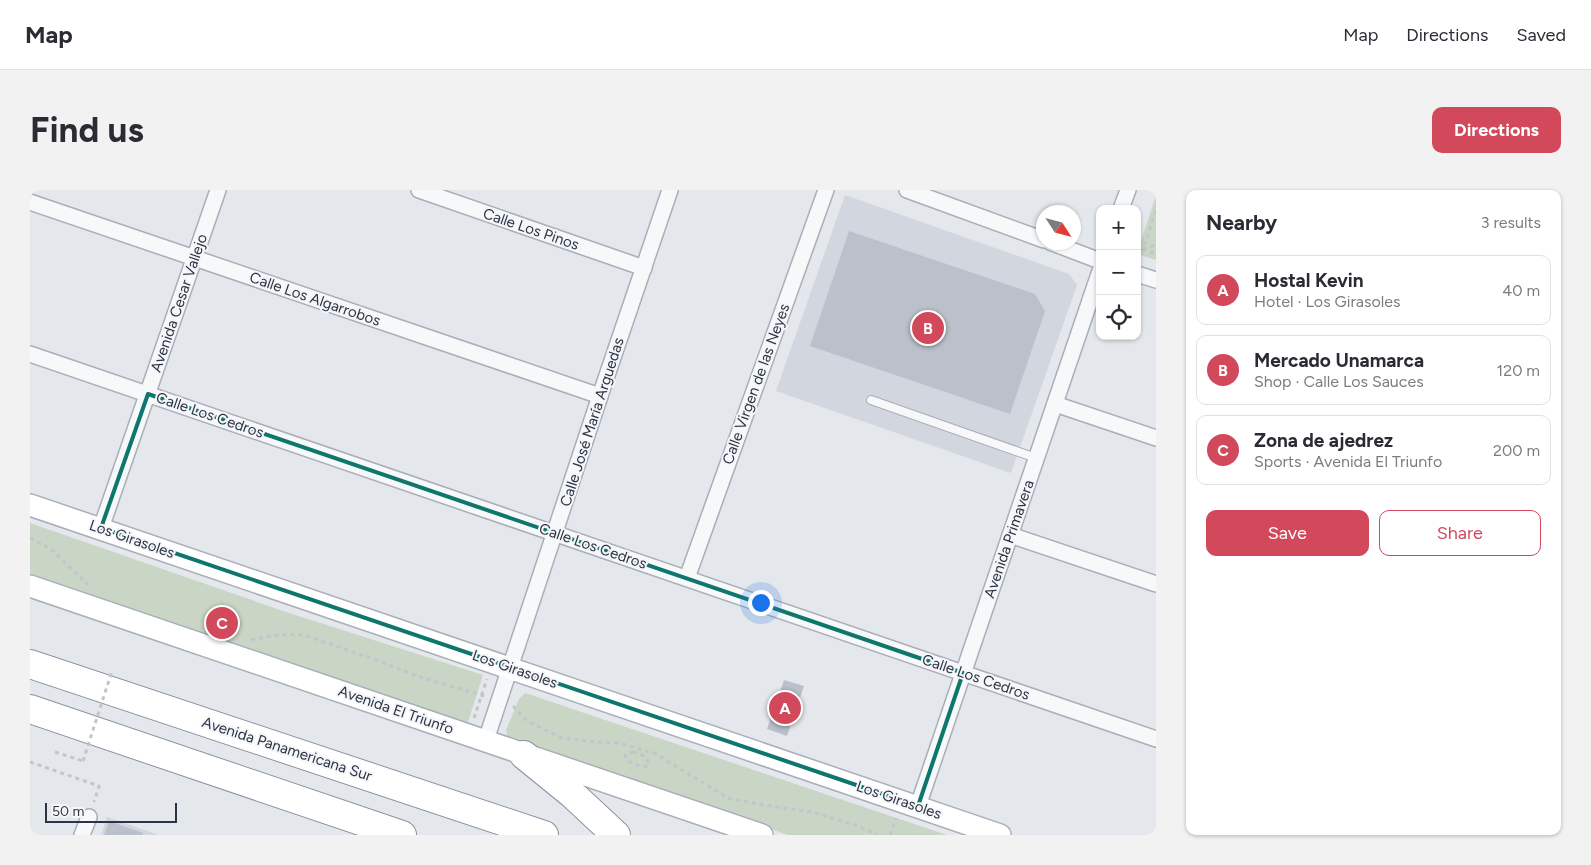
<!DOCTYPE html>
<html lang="en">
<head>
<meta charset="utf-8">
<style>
  body { margin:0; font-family:Figtree,sans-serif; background:#f2f2f3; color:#2b2b33 }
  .controls { position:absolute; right:15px; top:15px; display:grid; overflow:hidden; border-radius:10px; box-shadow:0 1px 4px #0004 }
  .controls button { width:45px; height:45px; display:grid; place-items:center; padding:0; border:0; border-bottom:1px solid #e1e1e2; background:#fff; color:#2b2b33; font:25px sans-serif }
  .compass { position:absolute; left:1006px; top:15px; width:45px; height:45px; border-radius:50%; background:#fff; box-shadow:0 1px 4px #0004; rotate:126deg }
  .scale { position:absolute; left:15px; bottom:12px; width:132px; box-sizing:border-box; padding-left:5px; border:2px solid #2b3445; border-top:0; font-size:14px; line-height:18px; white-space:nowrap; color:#2b3445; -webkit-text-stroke:4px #f4f6f9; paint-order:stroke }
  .you { position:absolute; left:730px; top:412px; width:18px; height:18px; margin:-12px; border:4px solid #fff; border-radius:50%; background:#1a73e8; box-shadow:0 0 0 8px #1a73e833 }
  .badge { display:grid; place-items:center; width:32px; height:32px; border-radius:50%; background:#d1495b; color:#fff; font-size:16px; font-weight:700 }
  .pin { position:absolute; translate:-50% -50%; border:2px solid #fff; box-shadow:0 1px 5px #0006 }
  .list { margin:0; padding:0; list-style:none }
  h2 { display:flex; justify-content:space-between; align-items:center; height:65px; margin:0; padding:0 20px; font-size:21px }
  h2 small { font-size:16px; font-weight:400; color:#7c7c81 }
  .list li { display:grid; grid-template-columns:32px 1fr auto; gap:15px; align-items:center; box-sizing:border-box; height:70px; margin:0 10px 10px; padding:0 10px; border:1px solid #e1e1e2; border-radius:10px }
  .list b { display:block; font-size:19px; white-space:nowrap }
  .list p { margin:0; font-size:16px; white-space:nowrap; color:#7c7c81 }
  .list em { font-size:16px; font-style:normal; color:#7c7c81 }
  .actions { display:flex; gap:10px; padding:15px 20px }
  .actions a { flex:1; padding:11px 0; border:1px solid #d1495b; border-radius:10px; text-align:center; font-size:18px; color:#d1495b }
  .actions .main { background:#d1495b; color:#fff }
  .icon { flex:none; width:28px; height:28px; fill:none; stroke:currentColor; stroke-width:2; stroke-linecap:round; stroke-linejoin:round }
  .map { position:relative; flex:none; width:1126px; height:645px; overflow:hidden; border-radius:10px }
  header { display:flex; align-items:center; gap:30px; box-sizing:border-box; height:70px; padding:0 25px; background:#fff; border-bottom:1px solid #e1e1e2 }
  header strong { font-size:24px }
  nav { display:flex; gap:28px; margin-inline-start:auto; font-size:18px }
  .intro { display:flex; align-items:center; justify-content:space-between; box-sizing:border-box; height:120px; padding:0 30px }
  h1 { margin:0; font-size:35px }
  .button { padding:12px 22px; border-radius:10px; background:#d1495b; color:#fff; font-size:18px; font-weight:700 }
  main { display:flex; gap:30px; padding:0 30px }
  aside { flex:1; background:#fff; border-radius:10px; box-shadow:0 1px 4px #0004 }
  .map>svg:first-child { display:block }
  .built { fill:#d2d6de }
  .green { fill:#c9d6c5 }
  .building { fill:#bbc0ca }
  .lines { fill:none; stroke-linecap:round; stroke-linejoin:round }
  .lane-casing { stroke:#a9aeb7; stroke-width:10 }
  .street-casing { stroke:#a9aeb7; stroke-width:18 }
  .secondary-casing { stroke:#a9aeb7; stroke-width:24 }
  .highway-casing { stroke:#8b94a3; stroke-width:30 }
  .path { stroke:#c2c5cb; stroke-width:3; stroke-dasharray:4 4; stroke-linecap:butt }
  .lane { stroke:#f7f8fa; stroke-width:8 }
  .street { stroke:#f7f8fa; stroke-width:15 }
  .secondary { stroke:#fff; stroke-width:21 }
  .highway { stroke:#fff; stroke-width:28 }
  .path-bridge { stroke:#c2c5cb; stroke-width:3; stroke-dasharray:4 4; stroke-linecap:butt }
  .marked { fill:none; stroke:#0f766e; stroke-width:4; stroke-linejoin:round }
  .labels { text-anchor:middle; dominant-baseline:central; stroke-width:4; stroke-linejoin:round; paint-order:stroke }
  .street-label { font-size:15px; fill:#2b3445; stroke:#f4f6f9 }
</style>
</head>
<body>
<header>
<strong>Map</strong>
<nav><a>Map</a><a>Directions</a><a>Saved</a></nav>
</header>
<div class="intro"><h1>Find us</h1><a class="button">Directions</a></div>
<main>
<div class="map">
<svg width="1126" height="645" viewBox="0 0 1126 645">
  <rect width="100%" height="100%" fill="#e4e7ec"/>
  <g class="built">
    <path d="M815 5 1039 84 1047 95 981 283 746 201Z"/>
    <path d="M77 627 129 645H71Z"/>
  </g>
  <g class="green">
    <path d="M1126 6V70L1107 64V62Z"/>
    <path d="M0 333 253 421 453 485 436 538 0 390Z"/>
    <path d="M495 503 917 645H758L478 549 476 540 489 509Z"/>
  </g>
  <g class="building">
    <path d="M819 41 1005 104 1015 121 980 224 780 156Z"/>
    <path d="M754 490 774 496 757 546 737 539Z"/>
    <path d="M79 631 113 643 112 645H74Z"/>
  </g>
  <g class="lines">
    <g class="lane-casing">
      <path id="lane" d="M841 210 1006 268"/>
    </g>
    <g class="street-casing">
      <g id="street">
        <path d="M389 0 614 78"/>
        <path d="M877 0 1014 50"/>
        <path d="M0 12 570 206"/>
        <path d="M1091 19 1098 0"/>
        <path d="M1020 52 1070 71"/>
        <path d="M1107 84 1126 90"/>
        <path d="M0 164 1126 549"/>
        <path d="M1025 214 1126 248"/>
        <path d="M71 338 188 0"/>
        <path d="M980 345 1126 394"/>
        <path d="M657 388 796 0"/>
        <path d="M456 550 570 206 640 0"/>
        <path d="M888 616 1070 81"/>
        <path d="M52 645 59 627"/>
      </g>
    </g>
    <g class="secondary-casing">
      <g id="secondary">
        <path d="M0 315 970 645"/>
        <path d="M0 396 732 645"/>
      </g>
    </g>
    <g class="highway-casing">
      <g id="highway">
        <path d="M0 474 514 645"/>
        <path d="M0 519 372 645"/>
        <path d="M494 565 542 604 586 645"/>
      </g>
    </g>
    <g class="path">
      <path d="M1126 21 1113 59 1126 64"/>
      <path d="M1113 59 1126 55"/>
      <path d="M0 348 21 359 58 395"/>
      <path d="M221 450C239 446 256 443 274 445L349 471 390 487 454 506"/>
      <path d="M483 516 497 531 532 548 567 552 590 553 626 564 698 608 727 614 782 622 825 635 848 645"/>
      <path d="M444 528 457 489"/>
      <path d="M25 562 53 571"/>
      <path d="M603 562C610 563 616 566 619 573L618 576C609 577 598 574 595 565L597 563Z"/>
      <path d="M0 572 69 596 64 612"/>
      <path d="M860 645 866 628"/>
    </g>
    <use href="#lane" class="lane"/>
    <use href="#street" class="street"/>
    <use href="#secondary" class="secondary"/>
    <use href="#highway" class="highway"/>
    <path class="path-bridge" d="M53 571 82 481"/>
  </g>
  <path class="marked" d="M118 204 933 483 888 616 71 338Z"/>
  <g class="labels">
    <g class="street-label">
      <text transform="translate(501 39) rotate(19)">Calle Los Pinos</text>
      <text transform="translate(285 109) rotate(19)">Calle Los Algarrobos</text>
      <text transform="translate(149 113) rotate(-71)">Avenida Cesar Vallejo</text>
      <text transform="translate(726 194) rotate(-70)">Calle Virgen de las Neyes</text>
      <text transform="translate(180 225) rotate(19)">Calle Los Cedros</text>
      <text transform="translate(562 232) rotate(-72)">Calle José María Arguedas</text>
      <text transform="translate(102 349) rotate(19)">Los Girasoles</text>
      <text transform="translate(979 349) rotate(-71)">Avenida Primavera</text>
      <text transform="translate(563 356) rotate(19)">Calle Los Cedros</text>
      <text transform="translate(485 479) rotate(19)">Los Girasoles</text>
      <text transform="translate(946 487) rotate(19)">Calle Los Cedros</text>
      <text transform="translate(366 520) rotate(19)">Avenida El Triunfo</text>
      <text transform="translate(257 559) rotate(18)">Avenida Panamericana Sur</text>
      <text transform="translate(869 610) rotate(19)">Los Girasoles</text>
    </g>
  </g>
</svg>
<div class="controls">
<button>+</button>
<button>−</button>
<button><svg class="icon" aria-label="locate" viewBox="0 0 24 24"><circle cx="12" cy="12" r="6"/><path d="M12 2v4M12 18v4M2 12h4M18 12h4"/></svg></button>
</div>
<svg class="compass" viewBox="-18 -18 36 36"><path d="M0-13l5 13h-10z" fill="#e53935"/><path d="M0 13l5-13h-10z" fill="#7c7c81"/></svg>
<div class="scale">50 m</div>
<div class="you"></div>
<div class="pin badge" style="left:755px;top:518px">A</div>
<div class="pin badge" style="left:898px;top:138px">B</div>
<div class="pin badge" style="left:192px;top:433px">C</div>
</div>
<aside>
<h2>Nearby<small>3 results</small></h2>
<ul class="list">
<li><span class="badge">A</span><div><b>Hostal Kevin</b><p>Hotel · Los Girasoles</p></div><em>40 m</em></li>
<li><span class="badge">B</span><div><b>Mercado Unamarca</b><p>Shop · Calle Los Sauces</p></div><em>120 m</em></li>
<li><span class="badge">C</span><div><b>Zona de ajedrez</b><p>Sports · Avenida El Triunfo</p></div><em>200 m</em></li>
</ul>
<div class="actions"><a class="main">Save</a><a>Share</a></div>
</aside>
</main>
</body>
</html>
